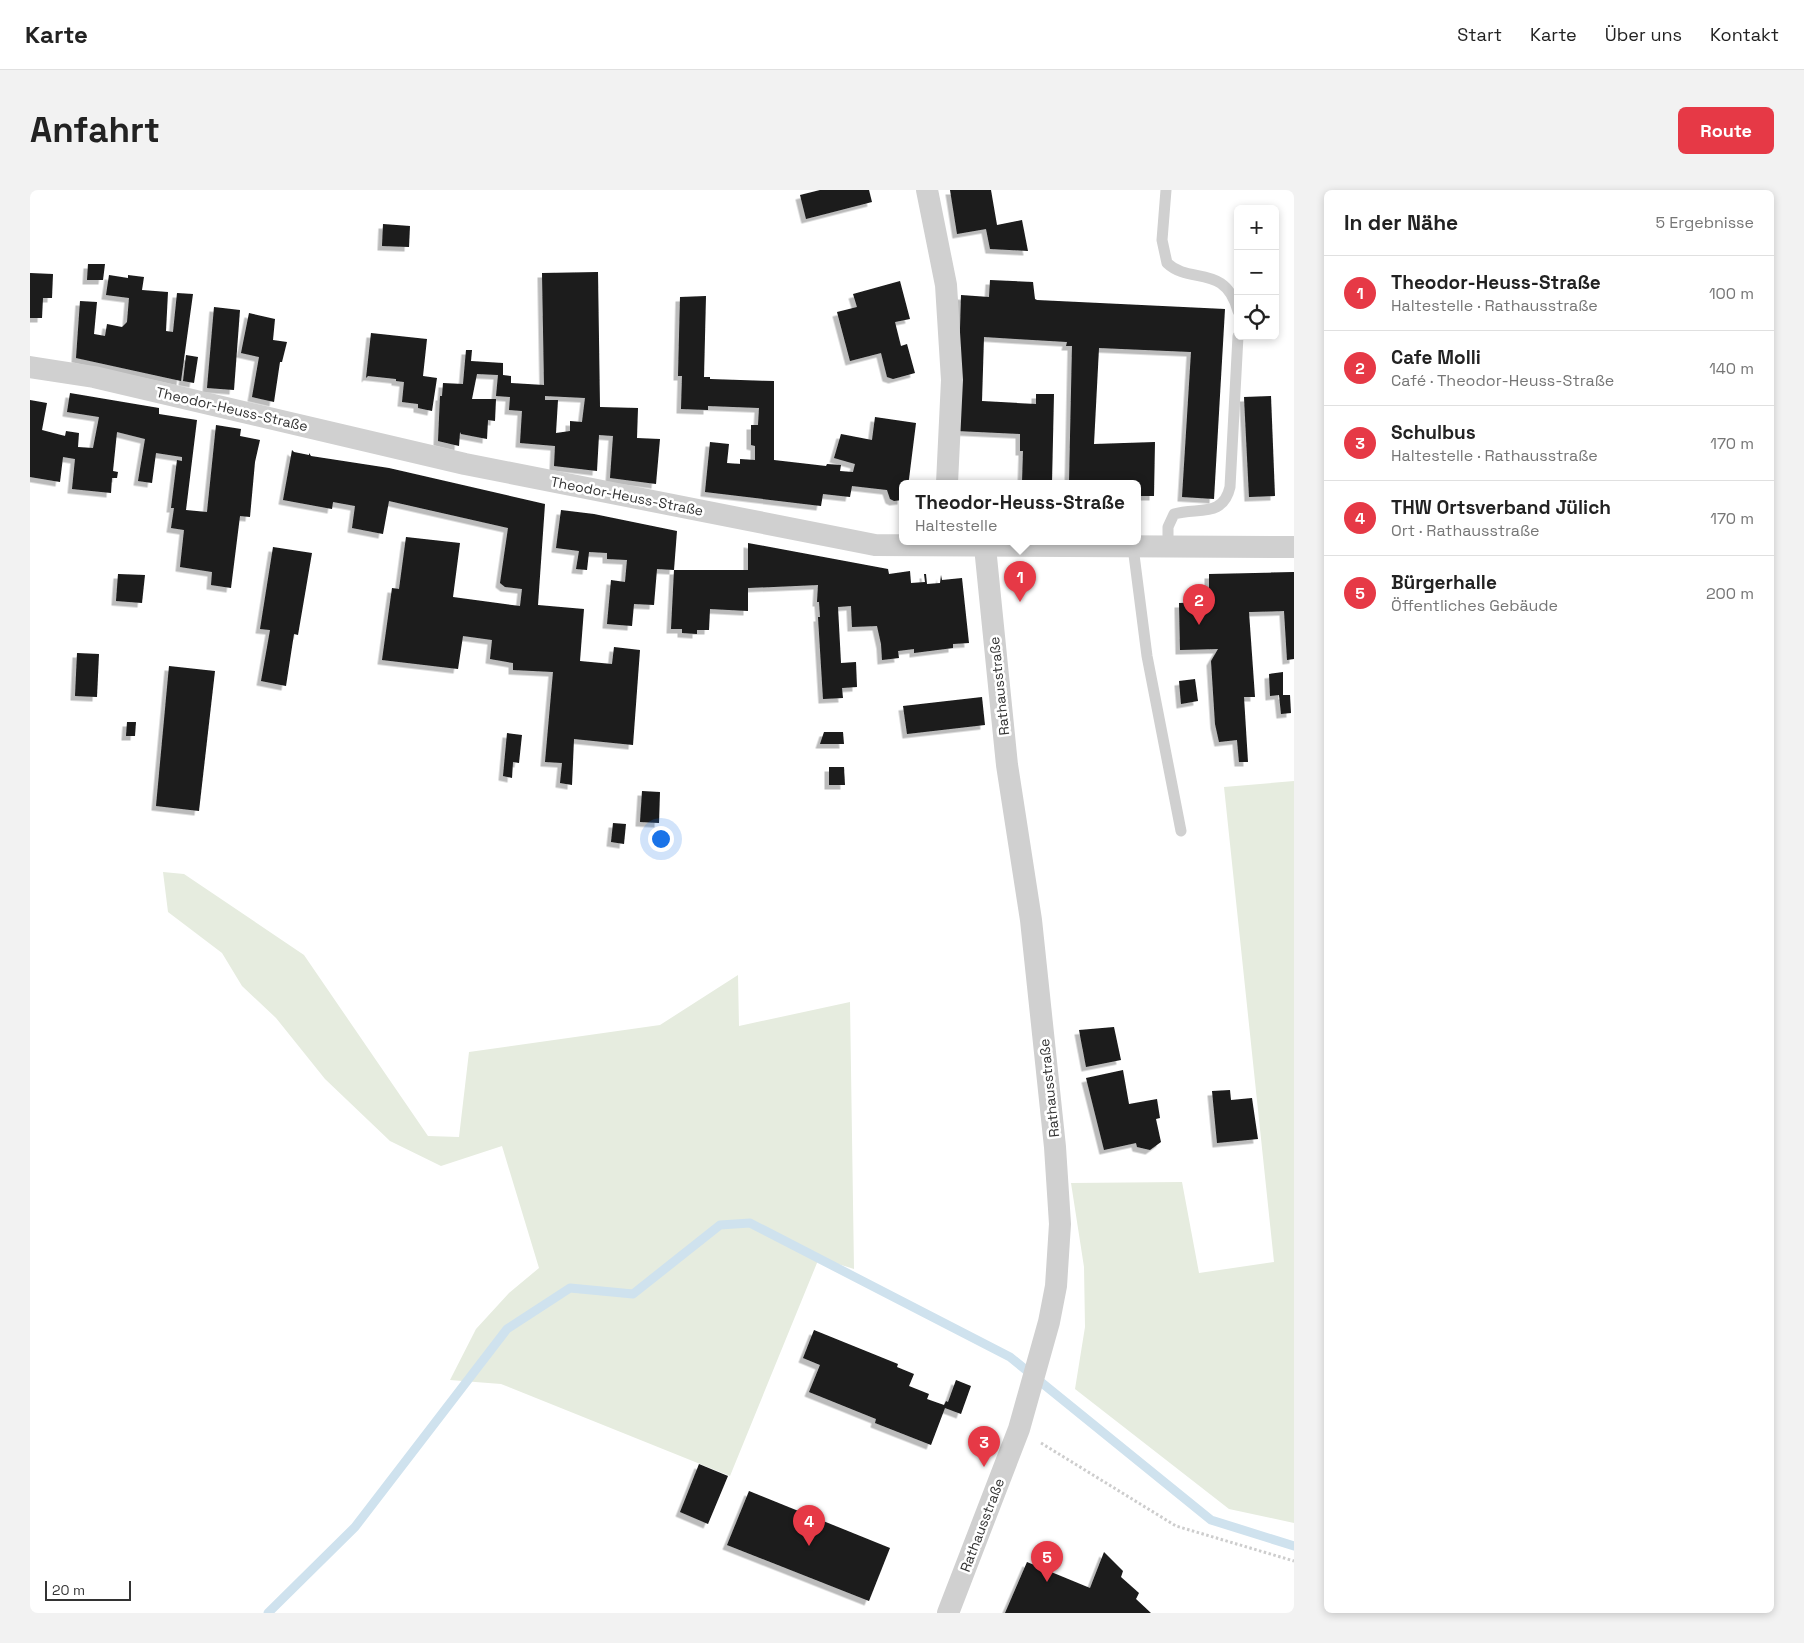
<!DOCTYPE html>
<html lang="de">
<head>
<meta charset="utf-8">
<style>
  body { margin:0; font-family:"Space Grotesk",sans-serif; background:#f2f2f2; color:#222 }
  .controls { position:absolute; right:15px; top:15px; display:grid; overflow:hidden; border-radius:8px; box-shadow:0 2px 8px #0003 }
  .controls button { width:45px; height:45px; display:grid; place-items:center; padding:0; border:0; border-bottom:1px solid #e0e0e0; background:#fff; color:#222; font:25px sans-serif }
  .scale { position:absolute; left:15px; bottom:12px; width:86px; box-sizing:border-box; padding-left:5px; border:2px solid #333; border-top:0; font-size:14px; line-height:18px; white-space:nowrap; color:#333; -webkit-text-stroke:4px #fff; paint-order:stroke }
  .you { position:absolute; left:630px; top:648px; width:18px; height:18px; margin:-12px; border:4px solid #fff; border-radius:50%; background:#1a73e8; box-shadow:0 0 0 8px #1a73e833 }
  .badge { display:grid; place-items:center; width:32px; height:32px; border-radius:50%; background:#e63946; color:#fff; font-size:16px; font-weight:700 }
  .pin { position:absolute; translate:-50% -41px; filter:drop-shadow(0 1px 2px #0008) }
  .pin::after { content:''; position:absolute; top:26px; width:18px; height:15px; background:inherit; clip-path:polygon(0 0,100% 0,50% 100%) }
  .popup { position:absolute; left:869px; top:290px; width:242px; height:65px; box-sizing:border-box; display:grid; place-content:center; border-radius:8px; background:#fff; filter:drop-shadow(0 1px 4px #0005); font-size:16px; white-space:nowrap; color:#767676 }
  .popup b { font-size:19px; color:#222 }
  .popup::after { content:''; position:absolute; left:50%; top:100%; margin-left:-10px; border:10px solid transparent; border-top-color:#fff }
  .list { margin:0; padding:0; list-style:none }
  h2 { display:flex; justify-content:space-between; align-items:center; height:65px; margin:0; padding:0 20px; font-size:21px }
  h2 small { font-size:16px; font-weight:400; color:#767676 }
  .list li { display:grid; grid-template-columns:32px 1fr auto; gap:15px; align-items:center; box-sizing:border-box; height:75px; padding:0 20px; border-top:1px solid #e0e0e0 }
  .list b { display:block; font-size:19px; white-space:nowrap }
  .list p { margin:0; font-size:16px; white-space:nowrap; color:#767676 }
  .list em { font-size:16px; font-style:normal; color:#767676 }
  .icon { flex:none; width:28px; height:28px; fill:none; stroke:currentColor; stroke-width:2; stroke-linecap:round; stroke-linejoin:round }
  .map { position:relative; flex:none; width:1264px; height:1423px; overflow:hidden; border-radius:8px }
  header { display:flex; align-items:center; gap:30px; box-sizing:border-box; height:70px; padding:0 25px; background:#fff; border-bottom:1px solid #e0e0e0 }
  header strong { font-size:24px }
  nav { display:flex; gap:28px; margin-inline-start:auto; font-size:18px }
  .intro { display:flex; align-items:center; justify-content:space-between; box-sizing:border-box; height:120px; padding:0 30px }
  h1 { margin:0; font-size:35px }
  .button { padding:12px 22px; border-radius:8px; background:#e63946; color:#fff; font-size:18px; font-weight:700 }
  main { display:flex; gap:30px; padding:0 30px }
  aside { flex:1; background:#fff; border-radius:8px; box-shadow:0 2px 8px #0003 }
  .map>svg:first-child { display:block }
  .green { fill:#e6ecdf }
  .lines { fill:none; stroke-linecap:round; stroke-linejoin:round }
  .stream { stroke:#cfe2ee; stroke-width:9 }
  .building { fill:#1a1a1a; fill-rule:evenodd; filter:url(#shadow) }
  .path { stroke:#cdcdcd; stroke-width:3; stroke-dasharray:2.5 2.5; stroke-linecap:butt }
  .service { stroke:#d0d0d0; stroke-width:11 }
  .minor { stroke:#d0d0d0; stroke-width:22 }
  .labels { text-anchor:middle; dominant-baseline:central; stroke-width:5; stroke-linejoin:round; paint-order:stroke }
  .street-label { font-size:14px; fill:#333; stroke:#fff }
</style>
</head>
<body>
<header>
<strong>Karte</strong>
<nav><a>Start</a><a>Karte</a><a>Über uns</a><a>Kontakt</a></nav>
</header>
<div class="intro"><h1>Anfahrt</h1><a class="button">Route</a></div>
<main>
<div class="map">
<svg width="1264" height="1423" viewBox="0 0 1264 1423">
  <defs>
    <filter id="shadow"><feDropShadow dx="-4.5" dy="4.5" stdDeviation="0" flood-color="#0004"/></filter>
  </defs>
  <rect width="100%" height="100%" fill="#fff"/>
  <g class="green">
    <path d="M1264 591V1333L1199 1319 1045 1199 1055 1137 1054 1077 1041 993 1152 992 1169 1083 1244 1072 1194 597Z"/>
    <path d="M133 682 154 684 274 765 398 946 429 947 439 862 630 835 708 785 709 836 820 812 824 1079 789 1068 700 1286 471 1194 420 1190 446 1139 479 1103 509 1078 472 956 411 976 360 951 295 889 246 828 212 796 192 763 138 722Z"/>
  </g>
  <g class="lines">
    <path class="stream" d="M238 1423 325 1337 477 1139 540 1098 603 1104 690 1035 720 1033 980 1167 1181 1330 1264 1356"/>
  </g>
  <g class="building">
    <path d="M790 0H839L842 12 776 29 770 5Z"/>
    <path d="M920 0H961L967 35 992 30 998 61 960 59 956 39 927 44Z"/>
    <path d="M353 34 380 36 379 57 352 56Z"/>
    <path d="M58 74H75L73 90H57Z"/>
    <path d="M568 82 570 217 608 218 607 248 630 249 626 294 580 288 583 246 569 245 567 281 524 276 525 256 490 253 492 221 479 220 480 207 466 206 468 185 447 184 442 209H466L465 231 458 230 457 249 431 244 430 242 429 256 408 251 410 206H412L413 193 433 194 436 160H442L441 171 473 173V185L481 186V193L514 195 512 83ZM515 206 555 208 552 232 540 231V241L526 243 528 210H515Z"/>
    <path d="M0 83 23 84 22 108H13L12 128H0Z"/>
    <path d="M79 85 98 88V85L114 87 112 100 138 102 136 141 143 142 147 103 163 104 151 191 46 168 50 111 67 112 64 144 75 146 77 134 92 137 97 132 99 108 76 105Z"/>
    <path d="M960 90 1003 92 1005 109 1007 110 1195 119 1184 309 1152 307 1161 162 1069 158 1064 254 1125 252 1124 306H1108V293H1039L1042 156H1036L1037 152 954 147 952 211 1006 214V204H1024L1022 293H992L993 261H990V244L927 241 931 105 959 107Z"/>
    <path d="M870 91 880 129 865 132 871 156 877 154 885 183 863 189 857 187 851 163 820 171 807 122 827 117 823 104Z"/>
    <path d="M676 106 674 187H680V189L744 191V270L796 276 797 274 811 275 810 281 823 282 825 274 804 268 811 244 842 250 845 227 886 233 879 289 878 293H872V310L864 311 860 309 857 300 822 296 820 307 793 304 791 316 675 302 680 252 699 254 697 273 710 274V269L725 270V256L721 255V235H728L729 218 678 216V220L651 219 652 186H648L650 107Z"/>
    <path d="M184 117 210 120 204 200 177 198Z"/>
    <path d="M219 123 245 129 243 150 257 152 252 172H250L244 212 222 207 229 167 211 163Z"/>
    <path d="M341 143 397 149 393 186 407 188 402 221 388 218V214L372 212 374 192 366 191V189L338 186 336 188Z"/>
    <path d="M156 165 168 167 164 193 153 191Z"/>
    <path d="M40 203 129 218V224L167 230 156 320 177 322 186 235 211 239 210 246 230 250 225 272 220 327 210 326 201 398 181 395 182 382 150 377 154 340 141 338 144 318H141L147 270 152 271V267L126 263 122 293 108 291 115 249 87 242 83 281 88 282 87 288H82L81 303 42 299 45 269 33 267 30 292 0 287V210L17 213 12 240 35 246 36 241 49 243 48 257 63 258 69 227 37 222Z"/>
    <path d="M1241 206 1245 306 1219 307 1214 207Z"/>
    <path d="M262 260 264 262 279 265V263L281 266 359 278 515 314 508 415 554 419 550 471 582 474 584 457 610 460 603 555 544 549 542 595 530 593 532 573 515 572 523 482 483 480V473L460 469 462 450 433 446 428 479 352 470 362 398 369 399 376 347 430 353 423 407 490 416 492 399 475 397 470 393 478 338 359 311 353 344 322 338 325 316 303 312 302 319 253 310Z"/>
    <path d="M531 320 564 324 647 341 644 380H718V353L858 379 859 384 880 381 881 393 895 392 894 384H896L897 394 910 393 911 385 912 390 932 388 939 453 923 454V458L884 463V459L868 461 869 468 852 470 851 454 847 436 822 437 821 416 808 417 811 473 826 472 827 497 812 498 813 508 793 509 788 427H790L789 412H787L788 395 718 398V421L680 419 679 440H667V444L652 443V439H641L644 380 627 379 624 415 604 414 602 436 577 434 581 390 595 392 597 370 577 369V363L559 362 557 380 546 379 549 361 526 358Z"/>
    <path d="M243 357 282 363 268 445 264 444 256 496 231 491 240 440 230 439Z"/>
    <path d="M1264 382V469L1257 470 1254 421 1219 422 1225 507H1214L1218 572H1209L1207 550 1189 552 1185 534 1181 471 1188 459 1150 460 1149 413 1179 412V384Z"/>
    <path d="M88 384 115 385 112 413 86 411Z"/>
    <path d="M47 463 69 464 67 507 45 506Z"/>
    <path d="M139 476 185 481 169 621 126 616Z"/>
    <path d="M1253 482V505H1260L1261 523 1251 524 1249 505 1240 506 1239 484Z"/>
    <path d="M1165 489 1168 511 1151 514 1149 491Z"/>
    <path d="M952 507 955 535 877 544 873 516Z"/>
    <path d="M97 532H106L105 546H96Z"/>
    <path d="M794 542H813L814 554H790Z"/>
    <path d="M477 543 492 545 489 573 483 572 482 588 473 586Z"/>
    <path d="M799 577H814L815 595H799Z"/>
    <path d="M612 601 630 602 629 633 610 632Z"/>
    <path d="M583 633 596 634 594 654 581 652Z"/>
    <path d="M1084 837 1091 870 1056 877 1049 840Z"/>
    <path d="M1093 880 1099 914 1127 909 1130 928 1126 929 1131 952 1120 960 1107 957 1106 953 1074 960 1056 888Z"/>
    <path d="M1200 900 1201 910 1222 908 1228 949 1187 953 1182 901Z"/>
    <path d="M784 1140 868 1174 867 1177 884 1184 879 1196 899 1204 897 1209 914 1215 916 1211 918 1212 926 1190 941 1196 931 1224 915 1218 901 1255 845 1233 846 1229 779 1202 790 1175 773 1168Z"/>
    <path d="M669 1274 698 1286 678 1334 650 1322Z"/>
    <path d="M719 1301 860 1358 839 1411 697 1355Z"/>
    <path d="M1074 1362 1093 1381 1091 1387 1109 1403 1106 1409 1121 1423H975L997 1372 1060 1398Z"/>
  </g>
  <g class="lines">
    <path class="path" d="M1011 1253 1146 1336 1264 1371"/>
    <g class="service">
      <path d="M1136 0 1132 50 1137 73C1160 95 1195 73 1208 121"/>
      <path d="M1103 357 1117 466 1151 641"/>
      <path d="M1138 357V337L1144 324C1168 317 1193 328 1200 297L1208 146"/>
    </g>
    <g class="minor">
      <path d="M897 0 916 95 922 190 917 293"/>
      <path d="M0 177 64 187 435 274 845 355 1264 357"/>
      <path d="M918 1423 989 1239 1019 1132 1026 1096 1030 1034 1025 957 1001 730 977 575 955 357"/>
    </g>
  </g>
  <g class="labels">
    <g class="street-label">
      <text transform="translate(202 219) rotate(13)">Theodor-Heuss-Straße</text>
      <text transform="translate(597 306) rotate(11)">Theodor-Heuss-Straße</text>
      <text transform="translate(969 496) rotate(-96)">Rathausstraße</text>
      <text transform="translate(1019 898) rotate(-96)">Rathausstraße</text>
      <text transform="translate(952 1335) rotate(-69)">Rathausstraße</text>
    </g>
  </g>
</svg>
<div class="controls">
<button>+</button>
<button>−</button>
<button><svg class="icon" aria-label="locate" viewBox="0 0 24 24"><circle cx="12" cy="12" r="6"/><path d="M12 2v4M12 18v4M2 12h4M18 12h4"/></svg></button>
</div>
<div class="scale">20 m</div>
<div class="you"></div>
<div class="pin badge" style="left:990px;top:412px">1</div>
<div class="popup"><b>Theodor-Heuss-Straße</b>Haltestelle</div>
<div class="pin badge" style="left:1169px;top:435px">2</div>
<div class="pin badge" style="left:954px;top:1277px">3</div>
<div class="pin badge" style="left:779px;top:1356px">4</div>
<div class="pin badge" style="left:1017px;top:1392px">5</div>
</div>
<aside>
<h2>In der Nähe<small>5 Ergebnisse</small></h2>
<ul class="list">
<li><span class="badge">1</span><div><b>Theodor-Heuss-Straße</b><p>Haltestelle · Rathausstraße</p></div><em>100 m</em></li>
<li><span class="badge">2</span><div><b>Cafe Molli</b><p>Café · Theodor-Heuss-Straße</p></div><em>140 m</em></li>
<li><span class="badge">3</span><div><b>Schulbus</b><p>Haltestelle · Rathausstraße</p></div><em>170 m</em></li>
<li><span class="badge">4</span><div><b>THW Ortsverband Jülich</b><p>Ort · Rathausstraße</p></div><em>170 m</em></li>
<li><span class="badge">5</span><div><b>Bürgerhalle</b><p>Öffentliches Gebäude</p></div><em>200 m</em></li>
</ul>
</aside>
</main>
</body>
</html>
